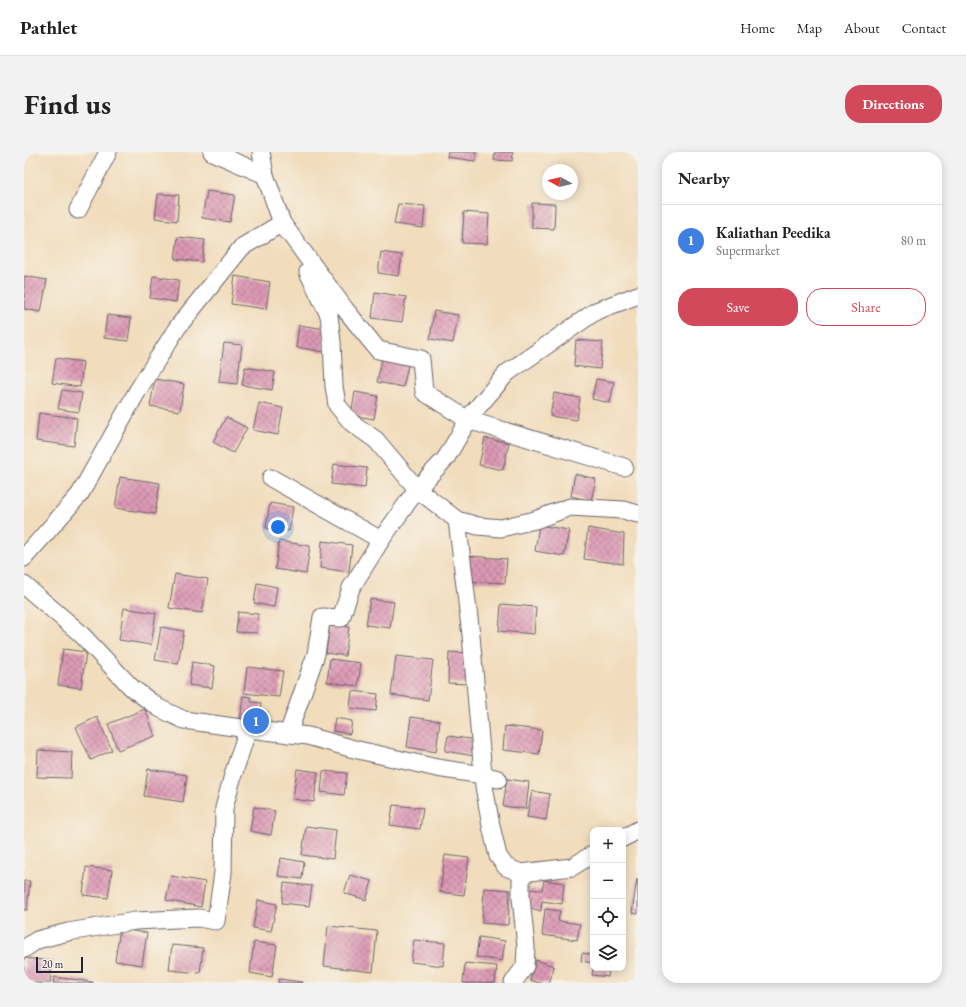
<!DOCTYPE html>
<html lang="en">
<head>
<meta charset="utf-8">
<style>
  body { margin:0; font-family:"EB Garamond",serif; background:#f2f2f2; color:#222 }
  .controls { position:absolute; right:12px; bottom:12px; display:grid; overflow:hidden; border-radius:8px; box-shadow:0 2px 10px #0003 }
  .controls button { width:36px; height:36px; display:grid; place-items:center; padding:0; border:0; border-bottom:1px solid #e0e0e0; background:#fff; color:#222; font:20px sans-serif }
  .compass { position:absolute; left:518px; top:12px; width:36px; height:36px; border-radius:50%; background:#fff; box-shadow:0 2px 10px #0003; rotate:278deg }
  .scale { position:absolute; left:12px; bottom:10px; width:47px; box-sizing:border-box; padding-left:4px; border:2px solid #22223b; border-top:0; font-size:11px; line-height:14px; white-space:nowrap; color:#22223b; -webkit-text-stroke:3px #f7f3e8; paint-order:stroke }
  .you { position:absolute; left:254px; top:375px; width:14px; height:14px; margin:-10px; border:3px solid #fff; border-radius:50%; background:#1a73e8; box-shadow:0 0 0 6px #1a73e833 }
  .badge { display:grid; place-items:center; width:26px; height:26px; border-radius:50%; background:#d1495b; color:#fff; font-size:13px; font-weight:700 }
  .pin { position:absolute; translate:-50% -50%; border:2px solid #fff; box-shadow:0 1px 4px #0006 }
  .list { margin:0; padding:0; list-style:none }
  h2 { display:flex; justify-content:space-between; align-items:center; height:52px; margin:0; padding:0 16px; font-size:17px }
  h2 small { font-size:13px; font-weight:400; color:#767676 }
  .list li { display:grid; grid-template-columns:26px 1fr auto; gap:12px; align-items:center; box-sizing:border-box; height:72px; padding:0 16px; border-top:1px solid #e0e0e0 }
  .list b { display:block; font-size:15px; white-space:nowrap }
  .list p { margin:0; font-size:13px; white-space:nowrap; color:#767676 }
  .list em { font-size:13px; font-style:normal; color:#767676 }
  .actions { display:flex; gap:8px; padding:12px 16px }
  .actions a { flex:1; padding:9px 0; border:1px solid #d1495b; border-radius:16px; text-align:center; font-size:14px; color:#d1495b }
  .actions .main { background:#d1495b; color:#fff }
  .icon { flex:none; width:22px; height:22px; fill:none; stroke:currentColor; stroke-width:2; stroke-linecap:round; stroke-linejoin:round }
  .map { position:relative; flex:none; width:614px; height:831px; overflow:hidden; border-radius:16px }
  header { display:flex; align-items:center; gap:24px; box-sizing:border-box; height:56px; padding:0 20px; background:#fff; border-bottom:1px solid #e0e0e0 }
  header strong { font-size:19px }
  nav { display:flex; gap:22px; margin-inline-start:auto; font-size:14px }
  .intro { display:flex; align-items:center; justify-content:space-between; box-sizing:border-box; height:96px; padding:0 24px }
  h1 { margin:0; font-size:28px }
  .button { padding:10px 18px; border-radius:16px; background:#d1495b; color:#fff; font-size:14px; font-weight:700 }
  main { display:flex; gap:24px; padding:0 24px }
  aside { flex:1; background:#fff; border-radius:16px; box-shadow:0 2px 10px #0003 }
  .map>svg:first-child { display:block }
  .building { fill:url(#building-cross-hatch) }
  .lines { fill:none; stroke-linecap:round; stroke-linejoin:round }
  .minor-casing { stroke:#6a6368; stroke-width:19 }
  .minor { stroke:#fff; stroke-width:17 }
</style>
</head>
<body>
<header>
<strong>Pathlet</strong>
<nav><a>Home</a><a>Map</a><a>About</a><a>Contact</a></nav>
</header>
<div class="intro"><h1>Find us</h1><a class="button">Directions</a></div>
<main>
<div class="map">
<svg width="614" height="831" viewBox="0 0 614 831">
  <defs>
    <pattern id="building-cross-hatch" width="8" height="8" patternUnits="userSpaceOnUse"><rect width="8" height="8" fill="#dc99b4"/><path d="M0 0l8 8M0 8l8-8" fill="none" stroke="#b27c94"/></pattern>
  </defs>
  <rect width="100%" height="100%" fill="#f7f3e8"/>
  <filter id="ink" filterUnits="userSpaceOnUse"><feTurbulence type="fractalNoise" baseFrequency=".025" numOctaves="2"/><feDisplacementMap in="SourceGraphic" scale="8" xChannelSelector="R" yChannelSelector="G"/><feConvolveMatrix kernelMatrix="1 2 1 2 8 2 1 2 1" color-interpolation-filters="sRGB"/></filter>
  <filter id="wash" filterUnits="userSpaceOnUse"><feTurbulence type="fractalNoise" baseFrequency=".012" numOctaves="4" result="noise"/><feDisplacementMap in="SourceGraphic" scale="16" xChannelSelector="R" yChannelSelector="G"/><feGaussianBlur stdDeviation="0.9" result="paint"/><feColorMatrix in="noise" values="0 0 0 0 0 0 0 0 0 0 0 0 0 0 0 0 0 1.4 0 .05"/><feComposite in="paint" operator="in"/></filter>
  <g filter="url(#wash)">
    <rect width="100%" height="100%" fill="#f1dcbb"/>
    <g id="blocks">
      <g class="building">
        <path d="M424 0H452L451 9 423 5Z"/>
        <path d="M471 0H489L488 9 470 8Z"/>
        <path d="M183 39 211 43 206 70 178 66Z"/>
        <path d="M134 42 155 43 153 69 131 66Z"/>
        <path d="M508 51 531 52 530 77 508 76Z"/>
        <path d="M374 52 401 54 399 76 370 72Z"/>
        <path d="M440 60 465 62 463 92 438 91Z"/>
        <path d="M154 85 181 88 178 110 151 107Z"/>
        <path d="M357 100 378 103 375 124 354 121Z"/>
        <path d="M0 124 23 128 17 160 0 157Z"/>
        <path d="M129 124 155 128 152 150 126 146Z"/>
        <path d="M211 124 246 130 242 157 207 152Z"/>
        <path d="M351 140 382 145 378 170 348 166Z"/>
        <path d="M410 159 434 163 429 191 406 187Z"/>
        <path d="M83 163 107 166 104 189 80 186Z"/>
        <path d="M275 173 302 177 300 200 272 195Z"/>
        <path d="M552 188 579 190 576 217 550 214Z"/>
        <path d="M200 191 218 193 213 232 195 230Z"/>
        <path d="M359 203 385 209 379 235 353 230Z"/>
        <path d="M32 206 59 210 56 235 28 231Z"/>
        <path d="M221 215 251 220 248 238 218 233Z"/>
        <path d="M131 227 160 232 156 259 126 254Z"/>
        <path d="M572 227 590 230 586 251 568 247Z"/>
        <path d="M38 238 58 241 55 260 34 257Z"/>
        <path d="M331 240 354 244 350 267 327 263Z"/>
        <path d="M530 241 556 246 553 268 526 264Z"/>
        <path d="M235 251 259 256 254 283 229 278Z"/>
        <path d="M15 261 53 266 50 294 12 289Z"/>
        <path d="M202 265 223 276 209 301 189 290Z"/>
        <path d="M461 286 485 291 479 318 455 313Z"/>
        <path d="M310 312 343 316 341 336 307 332Z"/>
        <path d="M551 322 572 327 567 349 547 344Z"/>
        <path d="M96 325 136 331 131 362 91 356Z"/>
        <path d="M246 351 269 355 265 379 242 376Z"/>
        <path d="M515 373 545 378 540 404 511 399Z"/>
        <path d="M564 376 600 382 599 412 560 407Z"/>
        <path d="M255 389 286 394 282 422 251 417Z"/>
        <path d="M298 389 328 393 325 420 296 416Z"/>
        <path d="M445 404 483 407 481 431 443 429Z"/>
        <path d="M151 422 184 427 178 461 145 456Z"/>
        <path d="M233 431 253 435 250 455 230 451Z"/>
        <path d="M346 447 370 450 366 476 342 473Z"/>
        <path d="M477 452 512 455 510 482 475 479Z"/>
        <path d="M100 456 132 461 127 493 95 488Z"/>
        <path d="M214 460 234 462 233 481 212 480Z"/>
        <path d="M306 472 325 475 321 504 302 501Z"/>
        <path d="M137 475 160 479 154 512 131 508Z"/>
        <path d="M39 497 62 500 57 536 34 533Z"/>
        <path d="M425 500 444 501 443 532 424 531Z"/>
        <path d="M372 504 409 508 404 548 367 543Z"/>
        <path d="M306 507 337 511 334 534 303 530Z"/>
        <path d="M168 510 191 514 188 536 165 533Z"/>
        <path d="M223 515 259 519 255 545 220 541Z"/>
        <path d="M328 539 354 542 352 559 326 556Z"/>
        <path d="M219 544 227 545V550L237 551 236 559 244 560 242 574 216 571Z"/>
        <path d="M121 557 131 584 94 598 84 572Z"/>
        <path d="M73 565 88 598 67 608 52 575Z"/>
        <path d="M387 565 416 569 412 600 383 595Z"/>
        <path d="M311 566 328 569 326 582 309 579Z"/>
        <path d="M481 574 518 578 515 602 479 598Z"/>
        <path d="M424 584 453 588 450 604 421 599Z"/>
        <path d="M14 598 48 600 47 626 13 625Z"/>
        <path d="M124 617 163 623 159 650 120 644Z"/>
        <path d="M273 617 294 620 290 650 269 647Z"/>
        <path d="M299 619 323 621 320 643 297 640Z"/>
        <path d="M483 627 505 630 502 657 479 654Z"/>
        <path d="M508 639 526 642 522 668 503 665Z"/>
        <path d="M369 653 399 656 396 677 366 673Z"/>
        <path d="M230 655 251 659 247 683 226 679Z"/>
        <path d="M282 674 312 678 309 707 278 703Z"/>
        <path d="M421 703 445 706 440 743 416 740Z"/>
        <path d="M257 706 280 710 278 727 254 724Z"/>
        <path d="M62 715 88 718 84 746 59 743Z"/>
        <path d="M326 723 348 729 342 748 320 741Z"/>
        <path d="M147 724 181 730 177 755 142 748Z"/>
        <path d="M613 727H614V762L608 761Z"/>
        <path d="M520 728 540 731 538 752 518 749 517 759 501 755 503 737 518 738Z"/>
        <path d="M0 729H6L3 758H0Z"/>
        <path d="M260 731 288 734 285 754 258 751Z"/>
        <path d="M460 736 486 738 484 773 458 771Z"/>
        <path d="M234 748 253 752 247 779 229 776Z"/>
        <path d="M521 757 536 759 534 769 556 772 553 788 518 783Z"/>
        <path d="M304 774 353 779 349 820 300 814Z"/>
        <path d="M96 777 123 781 118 813 91 809Z"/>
        <path d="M455 785 481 789 478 809 452 805Z"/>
        <path d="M390 788 421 791 419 814 387 810Z"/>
        <path d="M230 790 253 793 248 825 226 821Z"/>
        <path d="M148 793 179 796 176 821 145 818Z"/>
        <path d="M558 801 569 803V811L557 809Z"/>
        <path d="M0 806 28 809 26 831H0Z"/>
        <path d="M512 808 530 814 524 831H515L506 828Z"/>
        <path d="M441 811 473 814 471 831H439Z"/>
        <path d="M569 816H585L584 825 568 823Z"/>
        <path d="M30 825 69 830V831H29Z"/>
        <path d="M255 827 278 830V831H254Z"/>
      </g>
    </g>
  </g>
  <g filter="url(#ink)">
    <use href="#blocks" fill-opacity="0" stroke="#6a6368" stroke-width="1"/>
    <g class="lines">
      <g class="minor-casing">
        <g id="minor">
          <path d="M188 0 241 23"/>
          <path d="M237 0 241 23 258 71 263 80"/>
          <path d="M54 58 84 0"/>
          <path d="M284 120 305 163 308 190 310 234 313 253 328 271 352 288 393 337 433 368 454 374 477 376 511 368 546 355 599 358 614 362"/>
          <path d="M247 326 357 388"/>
          <path d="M433 368 447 483 460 634 467 674 474 704 482 715 497 721 548 715 569 702"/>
          <path d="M0 406 56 342 114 238 153 176 218 95 258 71 321 157 354 198 397 207 400 240 444 268 600 315"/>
          <path d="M0 433 56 481 108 536 135 556 160 568 224 577 284 584 330 597 413 616 459 623 474 627"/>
          <path d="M264 582 292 502 298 465 317 466 327 436 357 388 393 337 422 306 447 263 483 221 572 159 614 143"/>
          <path d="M599 686 614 678"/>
          <path d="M0 797 13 788 44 780 111 769 174 766 192 769 199 721 200 656 209 623 224 577"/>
          <path d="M489 831 501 814 502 795 497 745V721"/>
        </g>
      </g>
      <use href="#minor" class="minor"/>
    </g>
  </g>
</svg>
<div class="controls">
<button>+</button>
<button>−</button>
<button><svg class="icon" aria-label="locate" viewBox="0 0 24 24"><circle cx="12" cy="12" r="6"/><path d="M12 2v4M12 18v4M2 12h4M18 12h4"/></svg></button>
<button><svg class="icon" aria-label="layers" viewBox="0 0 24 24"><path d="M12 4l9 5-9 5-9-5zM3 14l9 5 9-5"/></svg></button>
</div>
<svg class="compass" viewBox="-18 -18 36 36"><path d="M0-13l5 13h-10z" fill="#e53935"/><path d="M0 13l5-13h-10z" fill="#767676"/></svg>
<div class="scale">20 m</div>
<div class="you"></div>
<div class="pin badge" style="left:232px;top:569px;background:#3f7fe0">1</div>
</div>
<aside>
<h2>Nearby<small></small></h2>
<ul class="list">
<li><span class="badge" style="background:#3f7fe0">1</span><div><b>Kaliathan Peedika</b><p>Supermarket</p></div><em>80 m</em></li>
</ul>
<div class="actions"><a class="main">Save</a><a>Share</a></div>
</aside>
</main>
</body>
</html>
